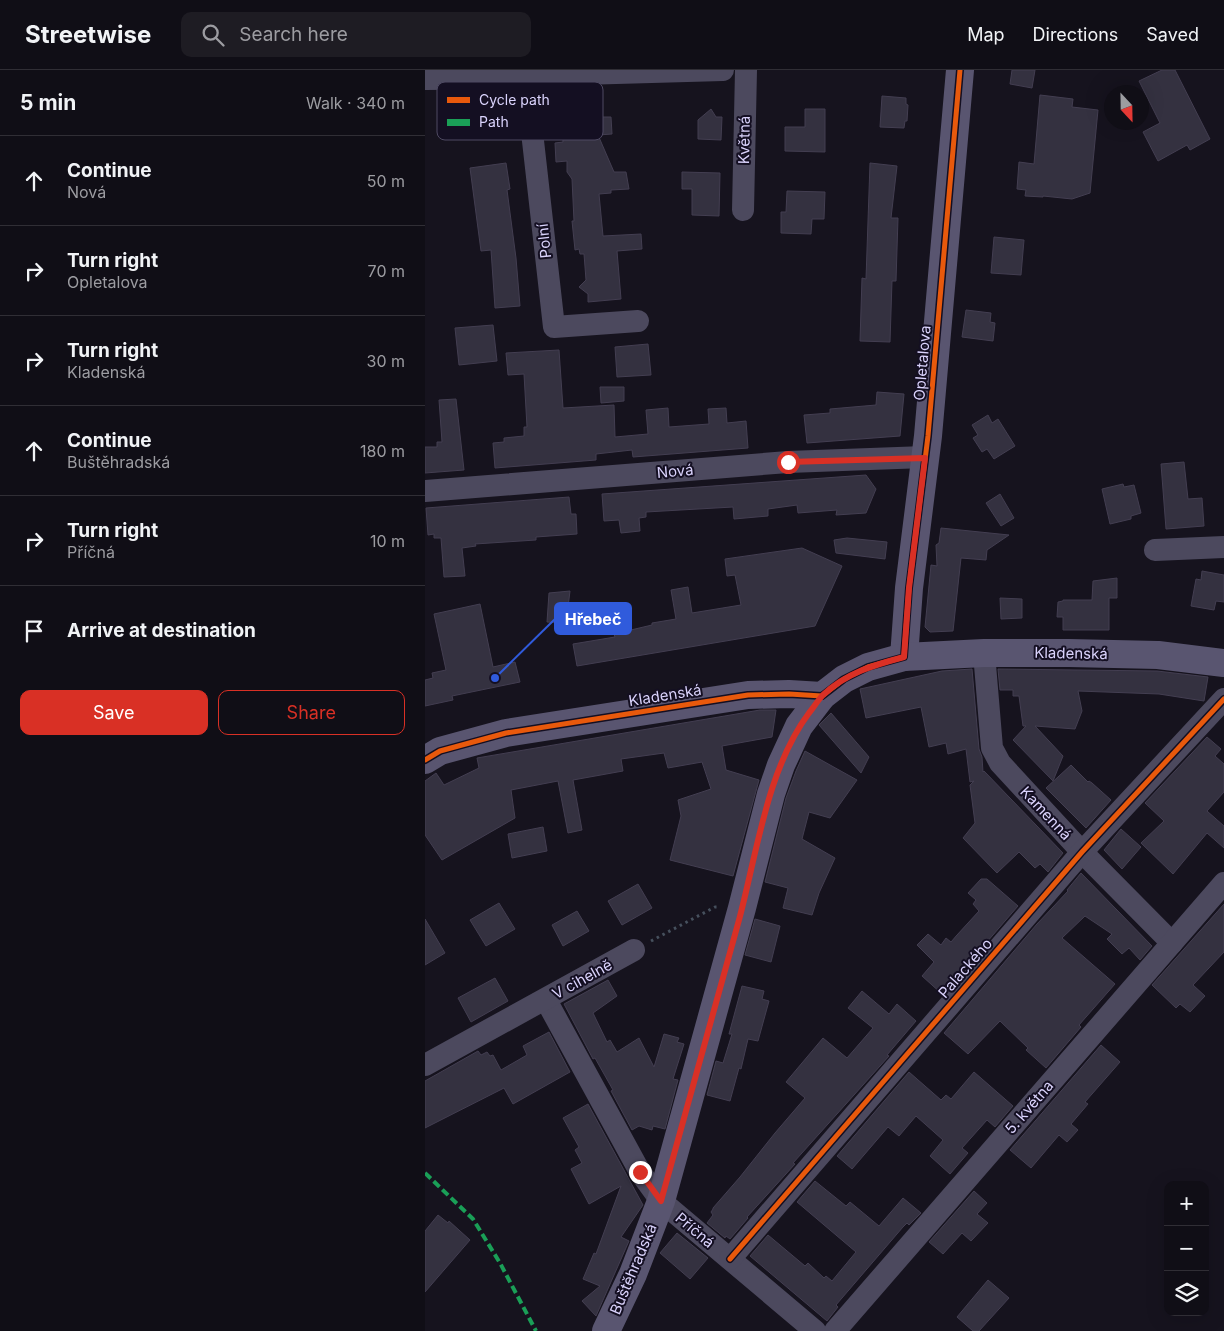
<!DOCTYPE html>
<html lang="en">
<head>
<meta charset="utf-8">
<style>
  body { margin:0; font-family:Inter,sans-serif; background:#1e1c23; color:#f1f3f6 }
  .controls { position:absolute; right:15px; bottom:15px; display:grid; overflow:hidden; border-radius:10px; box-shadow:0 5px 20px #0002 }
  .controls button { width:45px; height:45px; display:grid; place-items:center; padding:0; border:0; border-bottom:1px solid #302e35; background:#100e16; color:#f1f3f6; font:25px sans-serif }
  .compass { position:absolute; left:679px; top:15px; width:45px; height:45px; border-radius:50%; background:#100e16; box-shadow:0 5px 20px #0002; rotate:158deg }
  .stop { position:absolute; width:15px; height:15px; margin:-11px; border:4px solid #d93025; border-radius:50%; background:#fff }
  .stop.end { background:#d93025; border-color:#fff; box-shadow:0 1px 5px #0008 }
  .list { margin:0; padding:0; list-style:none }
  h2 { display:flex; justify-content:space-between; align-items:center; height:65px; margin:0; padding:0 20px; font-size:21px }
  h2 small { font-size:16px; font-weight:400; color:#9c9ca1 }
  .list li { display:grid; grid-template-columns:32px 1fr auto; gap:15px; align-items:center; box-sizing:border-box; height:90px; padding:0 20px; border-top:1px solid #302e35 }
  .list b { display:block; font-size:19px; white-space:nowrap }
  .list p { margin:0; font-size:16px; white-space:nowrap; color:#9c9ca1 }
  .list em { font-size:16px; font-style:normal; color:#9c9ca1 }
  .actions { display:flex; gap:10px; padding:15px 20px }
  .actions a { flex:1; padding:11px 0; border:1px solid #d93025; border-radius:10px; text-align:center; font-size:18px; color:#d93025 }
  .actions .main { background:#d93025; color:#fff }
  .icon { flex:none; width:28px; height:28px; fill:none; stroke:currentColor; stroke-width:2; stroke-linecap:round; stroke-linejoin:round }
  .map { position:relative; flex:none; width:799px; height:1261px; overflow:hidden }
  header { display:flex; align-items:center; gap:30px; box-sizing:border-box; height:70px; padding:0 25px; background:#100e16; border-bottom:1px solid #302e35 }
  header strong { font-size:24px }
  nav { display:flex; gap:28px; margin-inline-start:auto; font-size:18px }
  .search { width:350px; height:45px; background:#1e1c23; display:flex; align-items:center; gap:12px; box-sizing:border-box; padding:0 18px; border-radius:10px; color:#9c9ca1; font-size:19px }
  main { display:flex }
  aside { flex:1; background:#100e16 }
  .map>svg:first-child { display:block }
  .building { fill:#343140; stroke:#433e51 }
  .lines { fill:none; stroke-linecap:round; stroke-linejoin:round }
  .path { stroke:#46505d; stroke-width:3; stroke-dasharray:2.5 4; stroke-linecap:butt }
  .street { stroke:#4c495e; stroke-width:22 }
  .secondary { stroke:#595570; stroke-width:28 }
  .quiet { stroke:#1a9f57; stroke-width:4; stroke-dasharray:8 4; stroke-linecap:butt }
  .cycleway-casing { stroke:#140f22; stroke-width:8 }
  .cycleway { stroke:#e8590c; stroke-width:5 }
  .route { stroke:#d93025; stroke-width:6 }
  .labels { text-anchor:middle; dominant-baseline:central; stroke-width:4; stroke-linejoin:round; paint-order:stroke }
  .street-label { font-size:15px; fill:#dad3fc; stroke:#140f22 }
  .key { fill:#140f22; stroke:#4f4a63; stroke-width:1 }
  .key-label { font-size:14px; fill:#dad3fc }
  .leader { fill:none; stroke:#305bdc; stroke-width:2 }
  .callout-dot { fill:#305bdc; stroke:#140f22; stroke-width:2 }
  .callout { fill:#305bdc; stroke:#305bdc; stroke-width:2 }
  .callout-label { font-size:16px; text-anchor:middle; font-weight:bold; fill:#fff }
</style>
</head>
<body>
<header>
<strong>Streetwise</strong>
<div class="search"><svg class="icon" aria-label="search" viewBox="0 0 24 24"><circle cx="10" cy="10" r="6"/><path d="M15 15l6 6"/></svg>Search here</div>
<nav><a>Map</a><a>Directions</a><a>Saved</a></nav>
</header>
<main>
<aside>
<h2>5 min<small>Walk · 340 m</small></h2>
<ul class="list">
<li><svg class="icon" aria-label="ahead" viewBox="0 0 24 24"><path d="M12 20V5M6 11l6-6 6 6"/></svg><div><b>Continue</b><p>Nová</p></div><em>50 m</em></li>
<li><svg class="icon" aria-label="right" viewBox="0 0 24 24"><path d="M7 20v-9h11M14 6l5 5-5 5"/></svg><div><b>Turn right</b><p>Opletalova</p></div><em>70 m</em></li>
<li><svg class="icon" aria-label="right" viewBox="0 0 24 24"><path d="M7 20v-9h11M14 6l5 5-5 5"/></svg><div><b>Turn right</b><p>Kladenská</p></div><em>30 m</em></li>
<li><svg class="icon" aria-label="ahead" viewBox="0 0 24 24"><path d="M12 20V5M6 11l6-6 6 6"/></svg><div><b>Continue</b><p>Buštěhradská</p></div><em>180 m</em></li>
<li><svg class="icon" aria-label="right" viewBox="0 0 24 24"><path d="M7 20v-9h11M14 6l5 5-5 5"/></svg><div><b>Turn right</b><p>Příčná</p></div><em>10 m</em></li>
<li><svg class="icon" aria-label="arrive" viewBox="0 0 24 24"><path d="M6 21V4h12l-3 4 3 4H6"/></svg><div><b>Arrive at destination</b></div></li>
</ul>
<div class="actions"><a class="main">Save</a><a>Share</a></div>
</aside>
<div class="map">
<svg width="799" height="1261" viewBox="0 0 799 1261">
  <rect width="100%" height="100%" fill="#16131e"/>
  <g class="building">
    <path d="M587 0H610L607 18 585 14Z"/>
    <path d="M737 0H750L785 69 765 80 762 75 733 91 718 62 735 53 714 11Z"/>
    <path d="M615 25 648 29 647 37 673 40 665 123 647 129 618 126V127L600 126 601 120 592 119 594 92 609 94Z"/>
    <path d="M457 26 481 28V34L483 35 482 51H480L479 58 455 57Z"/>
    <path d="M172 27 174 47H186L187 64 173 65 189 102H201L204 119 186 120V123L174 124 178 166 216 164 217 179 192 181 196 229 163 232V224L154 217 161 210 159 184H155L154 179 150 180 147 151H149L147 109 142 102V91L131 92 130 73 138 72 136 28Z"/>
    <path d="M286 39 291 47H297L296 70 273 69V50Z"/>
    <path d="M380 39H400V82L360 81V57H380Z"/>
    <path d="M81 93 85 119 82 120 91 188 95 236 70 238 66 180 56 181 45 98Z"/>
    <path d="M445 93 472 96 466 148H473L471 211H467L465 272 435 271 437 208 441 209Z"/>
    <path d="M257 102 295 103 294 146 267 145V119H257Z"/>
    <path d="M362 121 400 122 399 149H387L386 164 356 163V142H361Z"/>
    <path d="M569 167 599 170 596 205 566 203Z"/>
    <path d="M541 240 566 243 565 252 570 253 568 271 537 267Z"/>
    <path d="M68 255 72 291 34 295 30 258Z"/>
    <path d="M223 274 226 305 192 307 190 277Z"/>
    <path d="M134 280 138 338 189 335 190 367 223 364 221 340 243 338 244 357 284 354 283 339 301 338 302 353 321 351 323 378 208 387 207 380 171 384V390L70 398 68 373 79 372V368L99 366V357H102L99 304 83 305 81 283Z"/>
    <path d="M175 317H199V331L176 333Z"/>
    <path d="M452 322 479 324 475 366 382 373 379 345 405 343V339L451 335Z"/>
    <path d="M31 329 39 400 0 403V377H12V372H17L14 330Z"/>
    <path d="M563 345 567 353 573 349 590 376 569 389 562 379 557 382 548 368 553 365 547 355Z"/>
    <path d="M759 392 763 429 777 428 779 456 741 459 736 394Z"/>
    <path d="M441 405 451 419 441 443 411 445 412 440 373 443 372 435 343 439V446L309 449 308 437 221 442V447L214 448 215 461 196 463 194 450 179 451 177 424Z"/>
    <path d="M698 414 699 417 709 415 716 443 706 446V449L685 454 677 419Z"/>
    <path d="M575 424 589 448 576 456 561 433Z"/>
    <path d="M144 427 146 444H151L152 464 111 467V470L50 474 51 476 37 478 40 506 19 507 16 468H9V464L3 465 1 438Z"/>
    <path d="M516 458 584 465 562 480 561 490 536 488 528 561 505 562 500 557 506 495 512 496 511 475 514 473Z"/>
    <path d="M422 468 462 472 460 489 411 483 409 470Z"/>
    <path d="M377 478 417 496 390 556 152 596 148 574 190 567 189 564 227 555V553L251 549 246 520 263 517 267 543 316 535 310 505 302 506 300 489Z"/>
    <path d="M777 501 799 505V532L791 531 789 540 766 536 771 509 776 510Z"/>
    <path d="M692 508V528H684V560H638V547H632L633 532 638 531V530H667L668 511Z"/>
    <path d="M145 521 141 553 122 552 124 523Z"/>
    <path d="M575 528 597 529V548L576 549Z"/>
    <path d="M55 534 68 597 90 592 95 612 27 626 28 630 0 636V610L8 608 7 603 21 600 9 544Z"/>
    <path d="M547 599 554 679 557 687 558 702 559 701 638 783 623 802 615 794 610 798 594 782 572 803 538 768 550 753 545 715 549 711 545 712 541 679 523 684 521 673 504 677 496 637 441 648 435 619 517 601Z"/>
    <path d="M573 599 732 601 783 607 779 631 734 624 653 621 657 641 650 659 610 656 638 686 628 711 588 670 601 656H598L594 626H588V620H575Z"/>
    <path d="M335 640H351L347 667 297 676 301 700 334 710 308 806 245 790 256 746 253 730 286 719 277 692 243 698 239 683 196 689 198 701 148 710 157 760 143 763 133 711 86 720 90 748 17 790 0 765V711L11 703 19 715 54 698 52 688Z"/>
    <path d="M406 643 444 687 436 703 394 655Z"/>
    <path d="M782 667 796 679 790 686 799 694V722L782 741 799 756V778L782 763 748 804 716 773 739 751 720 733Z"/>
    <path d="M380 681 432 710 405 748 384 742 377 769 410 788 394 823 387 845 358 838 363 818 340 812 361 728 371 701Z"/>
    <path d="M646 695 663 712 664 711 667 713 686 730 661 758 621 718Z"/>
    <path d="M118 757 122 781 87 788 83 764Z"/>
    <path d="M696 759 716 777 697 799 679 780Z"/>
    <path d="M656 803 727 876 715 890 704 878 697 884 682 869 687 864 660 846 637 868 690 914 654 955 656 957 621 998 601 980 603 978 575 951 543 984 519 963 612 854 643 821 642 820Z"/>
    <path d="M556 809H562L593 836 517 924 497 906 509 892 492 875 503 864 516 875 521 868 526 872 532 865 554 841 548 834 551 830 543 823Z"/>
    <path d="M213 814 227 838 197 855 183 831Z"/>
    <path d="M74 833 90 859 61 876 45 850Z"/>
    <path d="M799 834V882L768 915 780 926 765 942 755 934 751 938 727 915Z"/>
    <path d="M152 841 164 861 138 876 127 855Z"/>
    <path d="M0 849 20 883 0 895Z"/>
    <path d="M330 849 355 856 346 892 320 885Z"/>
    <path d="M70 908 83 931 46 952 33 928Z"/>
    <path d="M183 910 192 926 168 943 182 972 185 970 192 982 214 968 229 997 239 964 254 968 252 972 259 974 248 1009 253 1010 240 1059 228 1056 227 1060 214 1056 207 1060 186 1021 188 1020 170 988 168 989 139 934Z"/>
    <path d="M317 916 339 921 337 929 344 931 333 971 323 969 316 999 314 998 305 1031 282 1025 291 991 298 993 307 964H304Z"/>
    <path d="M437 921 464 944 472 934 491 951 462 985 464 986 368 1093 370 1094 322 1147 323 1148 305 1169 301 1166 300 1168 282 1153 288 1145 286 1142 288 1139V1138L315 1107 350 1063 380 1028 361 1012 398 968 422 988 448 958 423 938Z"/>
    <path d="M124 962 145 1002 88 1034 79 1018 0 1058V1011L53 981 56 985 62 982 65 986 68 985 76 1000 102 985 98 976Z"/>
    <path d="M676 975 695 992 660 1032 663 1034 646 1054 653 1060 642 1072 634 1065 606 1098 585 1080Z"/>
    <path d="M484 1002 516 1030 521 1025 526 1029 549 1002 588 1036 570 1057 562 1050 537 1078 543 1083 525 1104 505 1086 518 1070 491 1046 474 1066 463 1057 427 1099 412 1086Z"/>
    <path d="M163 1034 218 1135 196 1167 204 1171 171 1246 157 1231 175 1216 158 1209 169 1183 171 1184 196 1116 164 1134 146 1099 157 1093 150 1080 154 1077 138 1048Z"/>
    <path d="M390 1111 421 1136 425 1132 454 1156 478 1128 496 1143 484 1155 482 1153 478 1157 411 1235 413 1237 402 1251 325 1186 343 1165 380 1196 383 1193 399 1208 401 1206 407 1211 431 1182 372 1132Z"/>
    <path d="M549 1121 562 1133 552 1144 563 1153 546 1171 537 1163 518 1184 504 1172Z"/>
    <path d="M13 1145 23 1153 24 1151 45 1170 0 1222V1161Z"/>
    <path d="M252 1163 283 1188 265 1209 235 1183Z"/>
    <path d="M563 1210 584 1228 554 1261H548L532 1247Z"/>
  </g>
  <g class="lines">
    <path class="path" d="M226 871 290 837H294"/>
    <g class="street">
      <path d="M100 0 129 257 213 251"/>
      <path d="M0 9 100 8 120 5 298 0"/>
      <path d="M318 140 321 0"/>
      <path d="M0 421 363 392 500 387"/>
      <path d="M730 480 799 477"/>
      <path d="M559 583 567 678 575 693 657 782 747 873"/>
      <path d="M121 930 215 1102 236 1131 390 1261"/>
      <path d="M0 995 209 880"/>
      <path d="M305 1189 657 782 799 629"/>
      <path d="M410 1261 799 813"/>
    </g>
    <g class="secondary">
      <path d="M479 587 484 518 503 366 535 0"/>
      <path d="M0 690 15 681 81 663 323 625 364 624 397 626"/>
      <path d="M181 1261 208 1204 236 1131 317 838 346 724 356 695 374 656 397 626 419 609 443 597 479 587 559 583H644L733 585 799 593"/>
    </g>
    <path class="quiet" d="M0 1103 48 1149 75 1193 111 1261"/>
    <g class="cycleway-casing">
      <g id="cycleway">
        <path d="M0 690 15 681 81 663 323 625 364 624 397 626 419 609 443 597 479 587 484 518 503 366 535 0"/>
        <path d="M305 1189 657 782 799 629"/>
      </g>
    </g>
    <use href="#cycleway" class="cycleway"/>
  </g>
  <g class="lines">
    <path class="route" d="M215 1102 236 1131C262 1037 288 943 314 850 332 783 342 699 384 643 389 637 393 630 398 625 421 603 449 595 479 587L484 518 500 388 363 392"/>
  </g>
  <g class="labels">
    <g class="street-label">
      <text transform="translate(319 70) rotate(-89)">Květná</text>
      <text transform="translate(119 171) rotate(-96)">Polní</text>
      <text transform="translate(497 293) rotate(-85)">Opletalova</text>
      <text transform="translate(250 401) rotate(-5)">Nová</text>
      <text transform="translate(646 583) rotate(1)">Kladenská</text>
      <text transform="translate(240 625) rotate(-9)">Kladenská</text>
      <text transform="translate(621 743) rotate(47)">Kamenná</text>
      <text transform="translate(540 898) rotate(-49)">Palackého</text>
      <text transform="translate(157 909) rotate(-29)">V cihelně</text>
      <text transform="translate(604 1037) rotate(-49)">5. května</text>
      <text transform="translate(270 1160) rotate(40)">Příčná</text>
      <text transform="translate(208 1199) rotate(-67)">Buštěhradská</text>
    </g>
  </g>
  <rect x="12" y="12" width="166" height="58" rx="8" class="key"/>
  <rect x="22" y="27" width="23" height="6" fill="#e8590c"/>
  <rect x="22" y="49" width="23" height="7" fill="#1a9f57"/>
  <g class="key-label">
    <text x="54" y="35">Cycle path</text>
    <text x="54" y="57">Path</text>
  </g>
  <path class="leader" d="M70 608L130 549"/>
  <circle class="callout-dot" cx="70" cy="608" r="5"/>
  <rect class="callout" x="130" y="533" width="76" height="31" rx="5"/>
  <g class="callout-label">
    <text x="168" y="555">Hřebeč</text>
  </g>
</svg>
<div class="controls">
<button>+</button>
<button>−</button>
<button><svg class="icon" aria-label="layers" viewBox="0 0 24 24"><path d="M12 4l9 5-9 5-9-5zM3 14l9 5 9-5"/></svg></button>
</div>
<svg class="compass" viewBox="-18 -18 36 36"><path d="M0-13l5 13h-10z" fill="#e53935"/><path d="M0 13l5-13h-10z" fill="#9c9ca1"/></svg>
<div class="stop" style="left:363px;top:392px"></div>
<div class="stop end" style="left:215px;top:1102px"></div>
</div>
</main>
</body>
</html>
